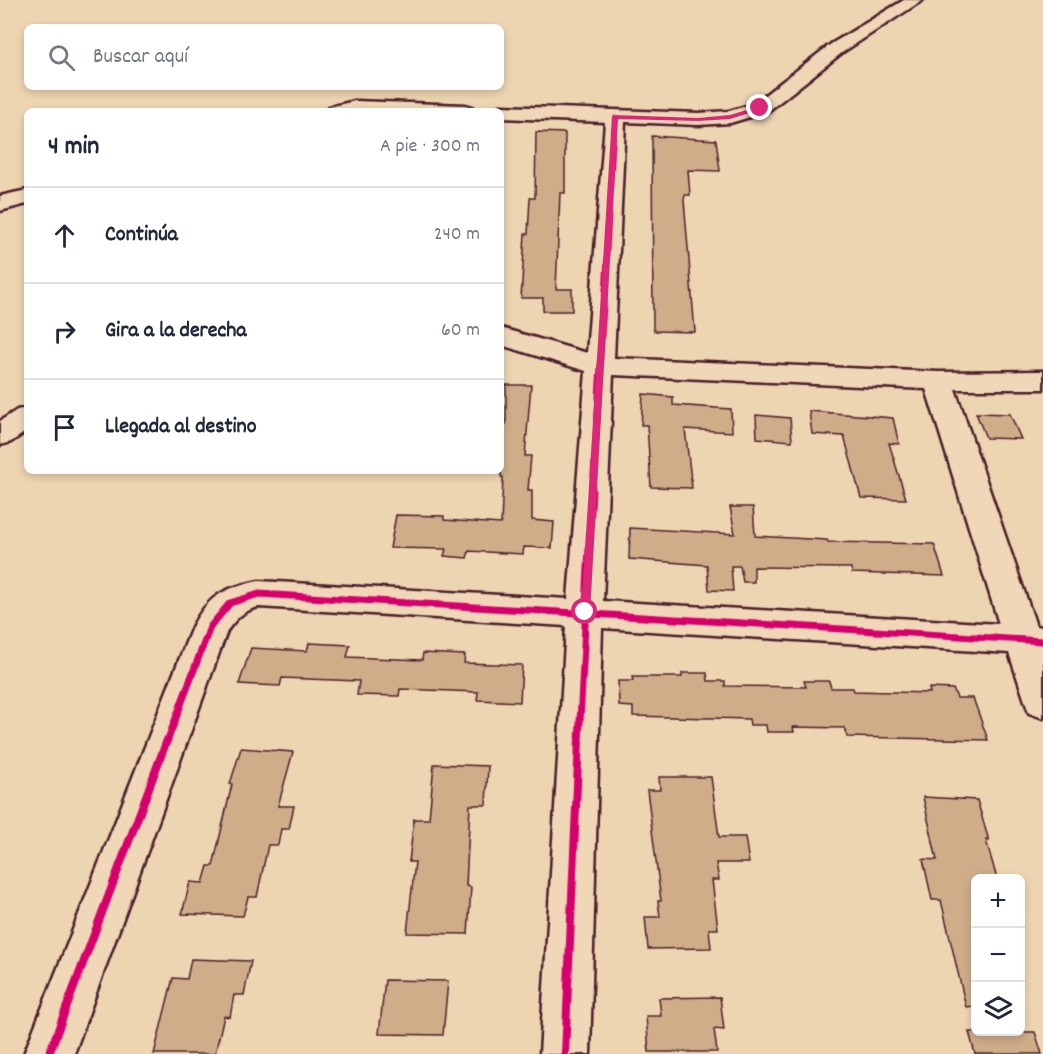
<!DOCTYPE html>
<html lang="es">
<head>
<meta charset="utf-8">
<style>
  body { margin:0; font-family:Dekko,sans-serif; background:#f2f2f3; color:#1f2937 }
  .controls { position:absolute; right:18px; bottom:18px; display:grid; overflow:hidden; border-radius:9px; box-shadow:0 3px 9px #0003 }
  .controls button { width:54px; height:54px; display:grid; place-items:center; padding:0; border:0; border-bottom:2px solid #e0e1e3; background:#fff; color:#1f2937; font:30px sans-serif }
  .stop { position:absolute; width:18px; height:18px; margin:-14px; border:4px solid #db2777; border-radius:50%; background:#fff }
  .stop.end { background:#db2777; border-color:#fff; box-shadow:0 2px 6px #0008 }
  .list { margin:0; padding:0; list-style:none }
  h2 { display:flex; justify-content:space-between; align-items:center; height:78px; margin:0; padding:0 24px; font-size:26px }
  h2 small { font-size:20px; font-weight:400; color:#747a83 }
  .list li { display:grid; grid-template-columns:39px 1fr auto; gap:18px; align-items:center; box-sizing:border-box; height:96px; padding:0 24px; border-top:2px solid #e0e1e3 }
  .list b { display:block; font-size:22px; white-space:nowrap }
  .list em { font-size:20px; font-style:normal; color:#747a83 }
  .icon { flex:none; width:33px; height:33px; fill:none; stroke:currentColor; stroke-width:2; stroke-linecap:round; stroke-linejoin:round }
  .map { position:relative; flex:none; width:1043px; height:1054px; overflow:hidden }
  .search { position:absolute; background:#fff; box-shadow:0 3px 9px #0003; left:24px; top:24px; width:480px; height:66px; display:flex; align-items:center; gap:15px; box-sizing:border-box; padding:0 21px; border-radius:9px; color:#747a83; font-size:22px }
  .panel { position:absolute; background:#fff; box-shadow:0 3px 9px #0003; left:24px; top:108px; width:480px; height:366px; border-radius:9px }
  .map>svg:first-child { display:block }
  .building { fill:#cfad89; stroke:#4a1f2b; stroke-width:1.5 }
  .lines { fill:none; stroke-linecap:round; stroke-linejoin:round }
  .minor-casing { stroke:#4a1f2b; stroke-width:5 }
  .minor { fill:#efd7b7; fill-rule:evenodd }
  .cycleway-far4-casing { stroke:#efd7b7; stroke-width:5 }
  .cycleway-far3-casing { stroke:#efd7b7; stroke-width:7 }
  .cycleway-far2-casing { stroke:#efd7b7; stroke-width:8 }
  .cycleway-far1-casing { stroke:#efd7b7; stroke-width:10 }
  .cycleway-casing { stroke:#efd7b7; stroke-width:12 }
  .cycleway-far4 { stroke:#d6006c; stroke-width:3 }
  .cycleway-far3 { stroke:#d6006c; stroke-width:4.5 }
  .cycleway-far2 { stroke:#d6006c; stroke-width:5 }
  .cycleway-far1 { stroke:#d6006c; stroke-width:7 }
  .cycleway { stroke:#d6006c; stroke-width:8 }
  .route { fill:#db2777 }
</style>
</head>
<body>
<div class="map">
<svg width="1043" height="1054" viewBox="0 0 1043 1054">
  <rect width="100%" height="100%" fill="#eed5b2"/>
  <filter id="ink" filterUnits="userSpaceOnUse"><feTurbulence type="fractalNoise" baseFrequency=".0167" numOctaves="2"/><feDisplacementMap in="SourceGraphic" scale="12" xChannelSelector="R" yChannelSelector="G"/><feConvolveMatrix kernelMatrix="1 2 1 2 8 2 1 2 1" color-interpolation-filters="sRGB"/></filter>
  <g filter="url(#ink)">
    <g class="building">
      <path d="M536 132 565 133V193H560L556 289H572V311H543V298H521L525 234H528L530 198H535Z"/>
      <path d="M652 136 716 140 720 171 688 170 690 195H685L684 200 695 332 654 331 653 326Z"/>
      <path d="M506 385H531L525 456H531L528 490H532V520L554 522 552 548 524 547 523 554 469 551 467 558 444 556 446 549 390 548 396 515 444 516V520L501 524 503 477H501V423L506 424Z"/>
      <path d="M643 394 673 397V405L731 409 732 432 685 429 692 488 651 487 647 425H641Z"/>
      <path d="M809 411 893 418 899 444 889 443 906 499 861 498 844 436 812 434Z"/>
      <path d="M976 413 1010 414 1021 439 986 438Z"/>
      <path d="M756 415 790 418 792 441 757 438Z"/>
      <path d="M730 507H753L755 536 827 540 828 542 934 544 944 576 852 573 851 568 754 567V582H743L740 566H731L733 591 709 590 707 565 629 559 630 528 735 534Z"/>
      <path d="M309 643 350 645 347 657 422 660 423 653 465 655 464 663 522 665 520 702 477 700 478 692 400 689 399 696 357 695 359 681 282 678 280 686 239 684 251 648 307 651Z"/>
      <path d="M682 673H707L708 681H725V686L806 687 804 681H829L831 688H853L854 691 930 693 929 688 953 689 957 698H973L988 740 847 737 845 728 793 727 794 732H767L766 725H750L749 719 633 716V707L619 706 618 681H633L632 677H682Z"/>
      <path d="M241 748 293 752 278 806H294L289 829H281L278 845H268L257 897H248L243 916 182 914 190 882 203 883 208 866H213L232 784H230Z"/>
      <path d="M434 764 488 766 486 805H470L466 886 471 887 468 934 407 933 415 862H409L414 819H429Z"/>
      <path d="M659 777H711L719 837H745L749 863H716L719 880H712L718 929H709L711 948 648 949 645 917H660L658 901H661L647 790H660Z"/>
      <path d="M923 797 977 800 989 841 986 840 997 879H975V1006L966 1007 941 900H932L923 859 937 860Z"/>
      <path d="M191 959 251 961 244 995H234L230 1017 224 1016 215 1054H154L173 978 187 979Z"/>
      <path d="M385 980 448 981 443 1035 379 1034Z"/>
      <path d="M720 997 724 1030 714 1029 717 1052H649L646 1016H661L659 998Z"/>
      <path d="M969 1032H1035L1042 1054H975Z"/>
    </g>
    <g class="lines">
      <g class="minor-casing">
        <g id="minor">
          <path d="M904 0H923L843 52 767 112 730 123 698 125 625 122 614 358 938 372 1043 371V389H955L1036 626 1043 627V718L1029 713 1009 653 602 628 590 1054H540L566 626 259 607C244 610 236 618 227 631L74 1054H24L192 627C209 595 224 588 259 581L568 599 586 371 501 345V328L587 353 605 122 501 118V111H492L494 108 501 106 698 113 729 111 753 104 831 44ZM613 375 926 389 999 624 603 601Z"/>
          <path d="M355 101 465 105 472 107 475 111H326L329 107Z"/>
          <path d="M27 190V204L0 211V196Z"/>
          <path d="M27 408V431L11 442 0 445V421L17 410Z"/>
        </g>
      </g>
      <use href="#minor" class="minor"/>
      <g class="cycleway-far4-casing">
        <path id="cycleway-far4" d="M614 129 615 117"/>
      </g>
      <g class="cycleway-far3-casing">
        <path id="cycleway-far3" d="M605 290 614 128"/>
      </g>
      <g class="cycleway-far2-casing">
        <path id="cycleway-far2" d="M592 491 605 289"/>
      </g>
      <g class="cycleway-far1-casing">
        <g id="cycleway-far1">
          <path d="M167 742 210 627 230 603 259 594 1043 641"/>
          <path d="M579 742 592 489"/>
        </g>
      </g>
      <g class="cycleway-casing">
        <g id="cycleway">
          <path d="M49 1054 167 740"/>
          <path d="M565 1054 579 740"/>
        </g>
      </g>
      <use href="#cycleway-far4" class="cycleway-far4"/>
      <use href="#cycleway-far3" class="cycleway-far3"/>
      <use href="#cycleway-far2" class="cycleway-far2"/>
      <use href="#cycleway-far1" class="cycleway-far1"/>
      <use href="#cycleway" class="cycleway"/>
    </g>
  </g>
  <path class="route" d="M760 106 762 109 730 119 698 121 618 119 590 612 585 616 581 615 612 117 615 115 698 118 730 115Z"/>
</svg>
<div class="controls">
<button>+</button>
<button>−</button>
<button><svg class="icon" aria-label="layers" viewBox="0 0 24 24"><path d="M12 4l9 5-9 5-9-5zM3 14l9 5 9-5"/></svg></button>
</div>
<div class="stop" style="left:585px;top:612px"></div>
<div class="stop end" style="left:760px;top:108px"></div>
<div class="search"><svg class="icon" aria-label="search" viewBox="0 0 24 24"><circle cx="10" cy="10" r="6"/><path d="M15 15l6 6"/></svg>Buscar aquí</div>
<section class="panel">
<h2>4 min<small>A pie · 300 m</small></h2>
<ul class="list">
<li><svg class="icon" aria-label="ahead" viewBox="0 0 24 24"><path d="M12 20V5M6 11l6-6 6 6"/></svg><div><b>Continúa</b></div><em>240 m</em></li>
<li><svg class="icon" aria-label="right" viewBox="0 0 24 24"><path d="M7 20v-9h11M14 6l5 5-5 5"/></svg><div><b>Gira a la derecha</b></div><em>60 m</em></li>
<li><svg class="icon" aria-label="arrive" viewBox="0 0 24 24"><path d="M6 21V4h12l-3 4 3 4H6"/></svg><div><b>Llegada al destino</b></div></li>
</ul>
</section>
</div>
</body>
</html>
